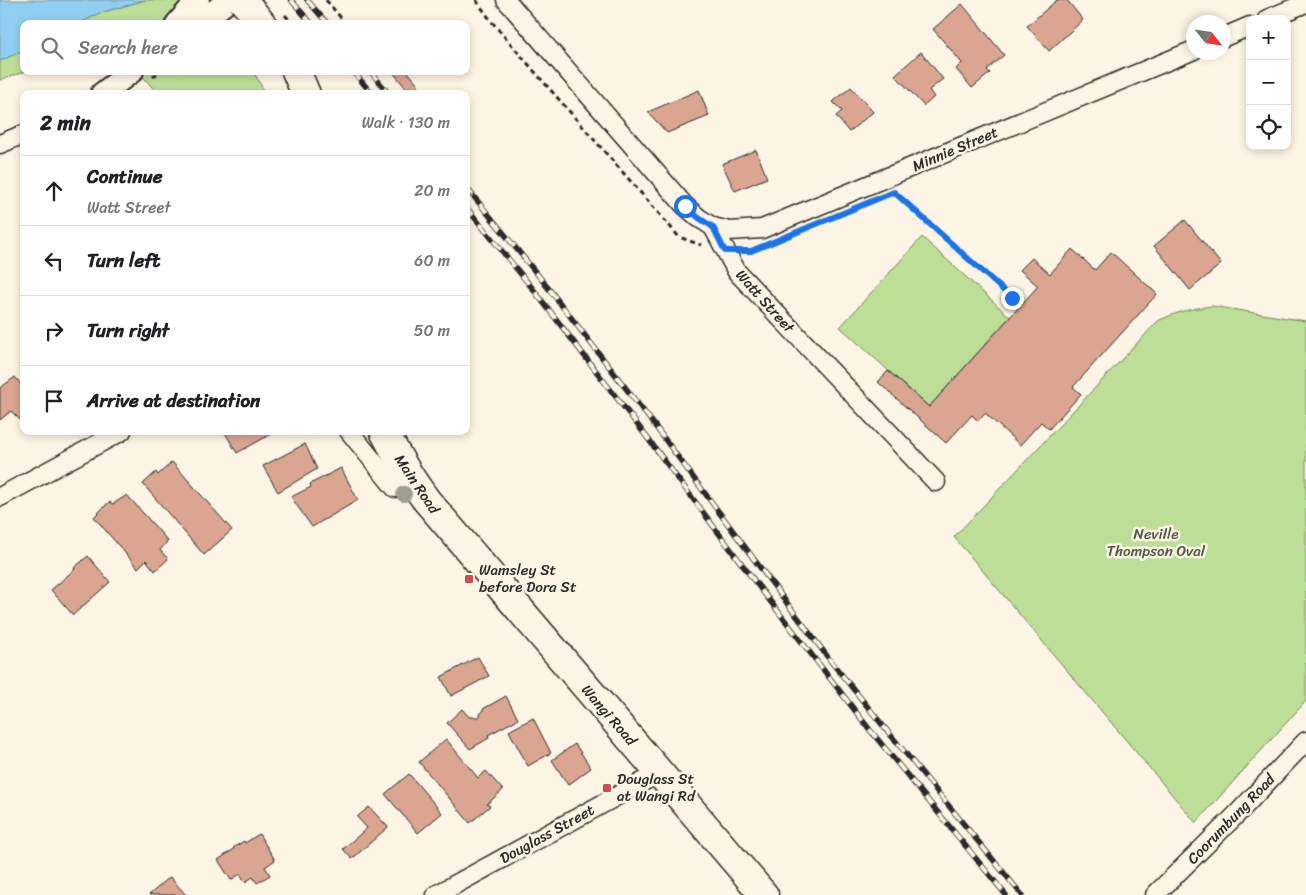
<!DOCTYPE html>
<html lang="en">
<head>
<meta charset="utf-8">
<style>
  body { margin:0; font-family:Sriracha,sans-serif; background:#f6f6f6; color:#202124 }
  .controls { position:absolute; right:15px; top:15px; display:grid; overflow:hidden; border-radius:10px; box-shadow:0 2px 8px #0003 }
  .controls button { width:45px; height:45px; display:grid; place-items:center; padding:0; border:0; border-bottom:1px solid #e0e0e0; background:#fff; color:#202124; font:25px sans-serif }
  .compass { position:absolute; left:1186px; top:15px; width:45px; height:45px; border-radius:50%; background:#fff; box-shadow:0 2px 8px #0003; rotate:120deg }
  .stop { position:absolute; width:15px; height:15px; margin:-11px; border:4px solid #1a73e8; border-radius:50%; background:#fff }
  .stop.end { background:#1a73e8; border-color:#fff; box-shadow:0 1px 5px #0008 }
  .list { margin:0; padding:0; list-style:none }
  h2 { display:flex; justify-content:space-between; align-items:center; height:65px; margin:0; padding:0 20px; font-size:21px }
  h2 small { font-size:16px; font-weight:400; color:#757577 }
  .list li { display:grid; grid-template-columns:32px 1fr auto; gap:15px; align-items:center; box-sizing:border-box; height:70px; padding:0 20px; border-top:1px solid #e0e0e0 }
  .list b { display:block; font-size:19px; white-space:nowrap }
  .list p { margin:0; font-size:16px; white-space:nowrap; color:#757577 }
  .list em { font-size:16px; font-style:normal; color:#757577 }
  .icon { flex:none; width:28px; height:28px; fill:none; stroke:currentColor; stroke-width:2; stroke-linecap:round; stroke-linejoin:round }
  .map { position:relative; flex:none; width:1306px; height:895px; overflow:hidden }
  .search { position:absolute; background:#fff; box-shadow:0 2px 8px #0003; left:20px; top:20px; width:450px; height:55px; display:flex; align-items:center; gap:12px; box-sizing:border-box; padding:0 18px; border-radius:10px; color:#757577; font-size:19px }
  .panel { position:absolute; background:#fff; box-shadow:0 2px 8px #0003; left:20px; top:90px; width:450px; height:345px; border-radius:10px }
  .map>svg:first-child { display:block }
  .green { fill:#bdde97; stroke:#748461 }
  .water { fill:#91cff2; stroke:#688da2 }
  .building { fill:#dba691; stroke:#2b2b2b }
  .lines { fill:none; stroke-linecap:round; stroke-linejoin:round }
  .minor-casing { stroke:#2b2b2b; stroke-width:21 }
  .tertiary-casing { stroke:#2b2b2b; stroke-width:26 }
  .primary-casing { stroke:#2b2b2b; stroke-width:31 }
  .path { stroke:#2b2b2b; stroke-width:3; stroke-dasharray:5 4; stroke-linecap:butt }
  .minor { stroke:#fcf5e5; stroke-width:18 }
  .tertiary { stroke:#fcf5e5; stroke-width:22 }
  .primary { stroke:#fcf5e5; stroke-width:28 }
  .rail-casing { stroke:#2b2b2b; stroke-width:5.5 }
  .rail { stroke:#fcf5e5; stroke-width:4; stroke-dasharray:11; stroke-linecap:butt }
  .primary-bridge-casing { stroke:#2b2b2b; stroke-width:31; stroke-linecap:butt }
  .primary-bridge { stroke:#fcf5e5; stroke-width:28 }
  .tree { fill:#9d9f8e }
  .route { stroke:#1a73e8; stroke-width:6 }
  .poi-dot { fill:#d1495b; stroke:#fcf5e5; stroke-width:2 }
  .labels { text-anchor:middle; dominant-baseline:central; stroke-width:5; stroke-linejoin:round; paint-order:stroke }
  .street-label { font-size:15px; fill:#2b2b2b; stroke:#fcf5e5 }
  .park-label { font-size:15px; fill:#505846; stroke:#fcf5e5 }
  .poi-label { font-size:15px; fill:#2b2b2b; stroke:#fcf5e5; text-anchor:start }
</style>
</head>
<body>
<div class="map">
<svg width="1306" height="895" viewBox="0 0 1306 895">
  <rect width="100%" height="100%" fill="#fcf5e5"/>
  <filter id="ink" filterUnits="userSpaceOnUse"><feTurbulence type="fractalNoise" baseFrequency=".02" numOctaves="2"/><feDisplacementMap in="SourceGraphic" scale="10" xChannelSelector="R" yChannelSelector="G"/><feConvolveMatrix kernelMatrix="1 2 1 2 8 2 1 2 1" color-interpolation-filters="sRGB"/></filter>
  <g filter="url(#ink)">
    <g class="green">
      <path d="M145 0H192L223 24H78L100 13Z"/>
      <path d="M24 50V71H27L0 80V61Z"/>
      <path d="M138 71H253L266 94H158Z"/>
      <path d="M922 237 1010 317 929 407 840 327Z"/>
      <path d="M1212 306 1306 321V701L1196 823 954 537 1158 321C1176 312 1193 308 1212 306Z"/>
    </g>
    <path class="water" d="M0 0H145L100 13 78 24H24V50L0 61Z"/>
    <g class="building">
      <path d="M1057 0H1067L1083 20 1049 51 1027 26Z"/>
      <path d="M962 4 1004 55 987 70 990 73 972 88 956 69 962 63 933 29Z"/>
      <path d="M921 52 943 79 929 90 934 97 924 106 895 75Z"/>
      <path d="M392 71H407L419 85 410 93Z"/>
      <path d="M851 87 873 112 849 132 836 116 842 111 833 102Z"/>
      <path d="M699 90 709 116 667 133 648 112Z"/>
      <path d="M756 150 767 178 735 191 722 164Z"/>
      <path d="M1185 220 1221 264 1190 290 1154 246Z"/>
      <path d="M1072 249 1095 270 1111 252 1157 294 1073 387 1081 394 1049 429 1041 422 1020 445 985 413 978 421 972 415 946 443 878 382 888 371 929 407 1038 286 1020 270 1032 258 1050 274Z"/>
      <path d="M15 377 24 388V422L23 423 11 411 0 420V388Z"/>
      <path d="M224 431H275V432L237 453Z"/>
      <path d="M305 444 317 469 278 492 263 466Z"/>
      <path d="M172 462 232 530 204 555 143 484 156 472 158 475Z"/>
      <path d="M341 468 358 500 312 527 291 497 311 487 310 484Z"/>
      <path d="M127 495 168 541 160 550 168 559 155 571 146 560 138 568 94 517 109 502 113 504Z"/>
      <path d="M88 556 110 582 73 615 51 590 75 569 74 568Z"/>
      <path d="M478 657 489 676 451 696 441 677Z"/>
      <path d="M506 696 518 719 488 735 489 738 470 749 447 723 462 709 469 717H479L483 709Z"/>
      <path d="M533 718 551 753 528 766 509 731Z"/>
      <path d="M446 739 478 778 486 771 503 790 487 804 490 806 470 823 419 762Z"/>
      <path d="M575 744 591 768 568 785 552 760Z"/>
      <path d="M409 774 442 813 418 833 385 794Z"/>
      <path d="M369 807 388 827 352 859 343 849 367 828 357 817Z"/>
      <path d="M259 834 275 860 265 867 270 875 257 883 253 877 245 882 240 874 231 880 218 860 234 849 233 848 244 841 245 843Z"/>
      <path d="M170 877 186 895H149Z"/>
    </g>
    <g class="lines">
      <g class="minor-casing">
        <g id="minor">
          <path d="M506 0 685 206 699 218 713 227 737 272 936 482"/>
          <path d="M1267 19 1306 3"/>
          <path d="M1224 37 1250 26"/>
          <path d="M0 144 24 134"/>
          <path d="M713 227 729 231 762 229 1194 50"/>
          <path d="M349 431 395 488"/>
          <path d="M0 497 122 431"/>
          <path d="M436 895 659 773"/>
          <path d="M1155 895 1236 815 1306 741"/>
        </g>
      </g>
      <g class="tertiary-casing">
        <g id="tertiary">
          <path d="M177 24 198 0"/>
          <path d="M198 24 229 0"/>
          <path d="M102 94 132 71"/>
        </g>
      </g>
      <g class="primary-casing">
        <g id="primary">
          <path d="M250 9 262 24"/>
          <path d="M296 71 306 94"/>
          <path d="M384 431C397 456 410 479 427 501L764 895"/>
        </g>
      </g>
      <g class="path">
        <path d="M326 0 346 24"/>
        <path d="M476 0 492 22 541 79 668 224 679 237 701 245"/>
        <path d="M285 15 293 24"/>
        <path d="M153 77 160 71"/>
        <path d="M897 194 1012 298"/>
      </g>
      <use href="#minor" class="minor"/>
      <use href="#tertiary" class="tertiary"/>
      <use href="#primary" class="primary"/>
      <g class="rail-casing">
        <g id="rail">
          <path d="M291 0 312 24"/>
          <path d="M307 0 328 24"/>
          <path d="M353 71 372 94"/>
          <path d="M370 71 389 94"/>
          <path d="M466 187 542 280 652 422 765 574 833 664 880 722 1022 895"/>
          <path d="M466 207 533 289 643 432 756 583 870 730 1006 895"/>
        </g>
      </g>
      <use href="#rail" class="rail"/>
      <g class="primary-bridge-casing">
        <path id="primary-bridge" d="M242 0 250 9"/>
      </g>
      <use href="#primary-bridge" class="primary-bridge"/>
    </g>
    <circle class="tree" cx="404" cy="494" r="8"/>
  </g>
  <g class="lines" filter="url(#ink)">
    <path class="route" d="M685 206 699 218 713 227 725 251H751L894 192 1012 298"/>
  </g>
  <g class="poi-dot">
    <rect x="464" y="574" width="10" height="10" rx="2.5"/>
    <rect x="602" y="783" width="10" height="10" rx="2.5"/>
  </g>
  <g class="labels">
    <g class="street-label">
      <text transform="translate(955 149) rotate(-23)">Minnie Street</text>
      <text transform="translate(765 301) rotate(48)">Watt Street</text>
      <text transform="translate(417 484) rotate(56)">Main Road</text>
      <text transform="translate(609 715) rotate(49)">Wangi Road</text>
      <text transform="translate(1231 819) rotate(-46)">Coorumbung Road</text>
      <text transform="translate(547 834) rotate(-29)">Douglass Street</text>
    </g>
    <g class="park-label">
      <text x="1156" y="534">Neville<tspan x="1156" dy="17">Thompson Oval</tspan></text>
    </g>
    <g class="poi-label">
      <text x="479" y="570">Wamsley St<tspan x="479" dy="17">before Dora St</tspan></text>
      <text x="617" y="779">Douglass St<tspan x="617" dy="17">at Wangi Rd</tspan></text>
    </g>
  </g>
</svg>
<div class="controls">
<button>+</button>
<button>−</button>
<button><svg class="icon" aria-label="locate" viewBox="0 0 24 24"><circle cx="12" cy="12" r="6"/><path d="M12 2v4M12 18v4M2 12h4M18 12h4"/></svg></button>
</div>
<svg class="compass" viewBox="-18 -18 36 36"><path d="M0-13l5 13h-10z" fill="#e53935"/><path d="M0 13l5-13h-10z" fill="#757577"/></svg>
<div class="stop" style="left:685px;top:206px"></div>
<div class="stop end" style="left:1012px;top:298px"></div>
<div class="search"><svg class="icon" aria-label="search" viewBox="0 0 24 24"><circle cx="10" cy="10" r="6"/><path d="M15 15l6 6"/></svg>Search here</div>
<section class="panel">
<h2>2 min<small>Walk · 130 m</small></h2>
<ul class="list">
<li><svg class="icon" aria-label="ahead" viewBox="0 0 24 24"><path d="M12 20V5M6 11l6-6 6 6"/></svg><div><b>Continue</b><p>Watt Street</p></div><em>20 m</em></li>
<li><svg class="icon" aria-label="left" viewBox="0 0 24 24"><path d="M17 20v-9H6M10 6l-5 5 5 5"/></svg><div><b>Turn left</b></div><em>60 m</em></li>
<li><svg class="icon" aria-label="right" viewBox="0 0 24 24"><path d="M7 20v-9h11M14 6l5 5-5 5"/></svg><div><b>Turn right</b></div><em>50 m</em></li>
<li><svg class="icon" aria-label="arrive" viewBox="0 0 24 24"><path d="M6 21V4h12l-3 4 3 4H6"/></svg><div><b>Arrive at destination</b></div></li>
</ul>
</section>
</div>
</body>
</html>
